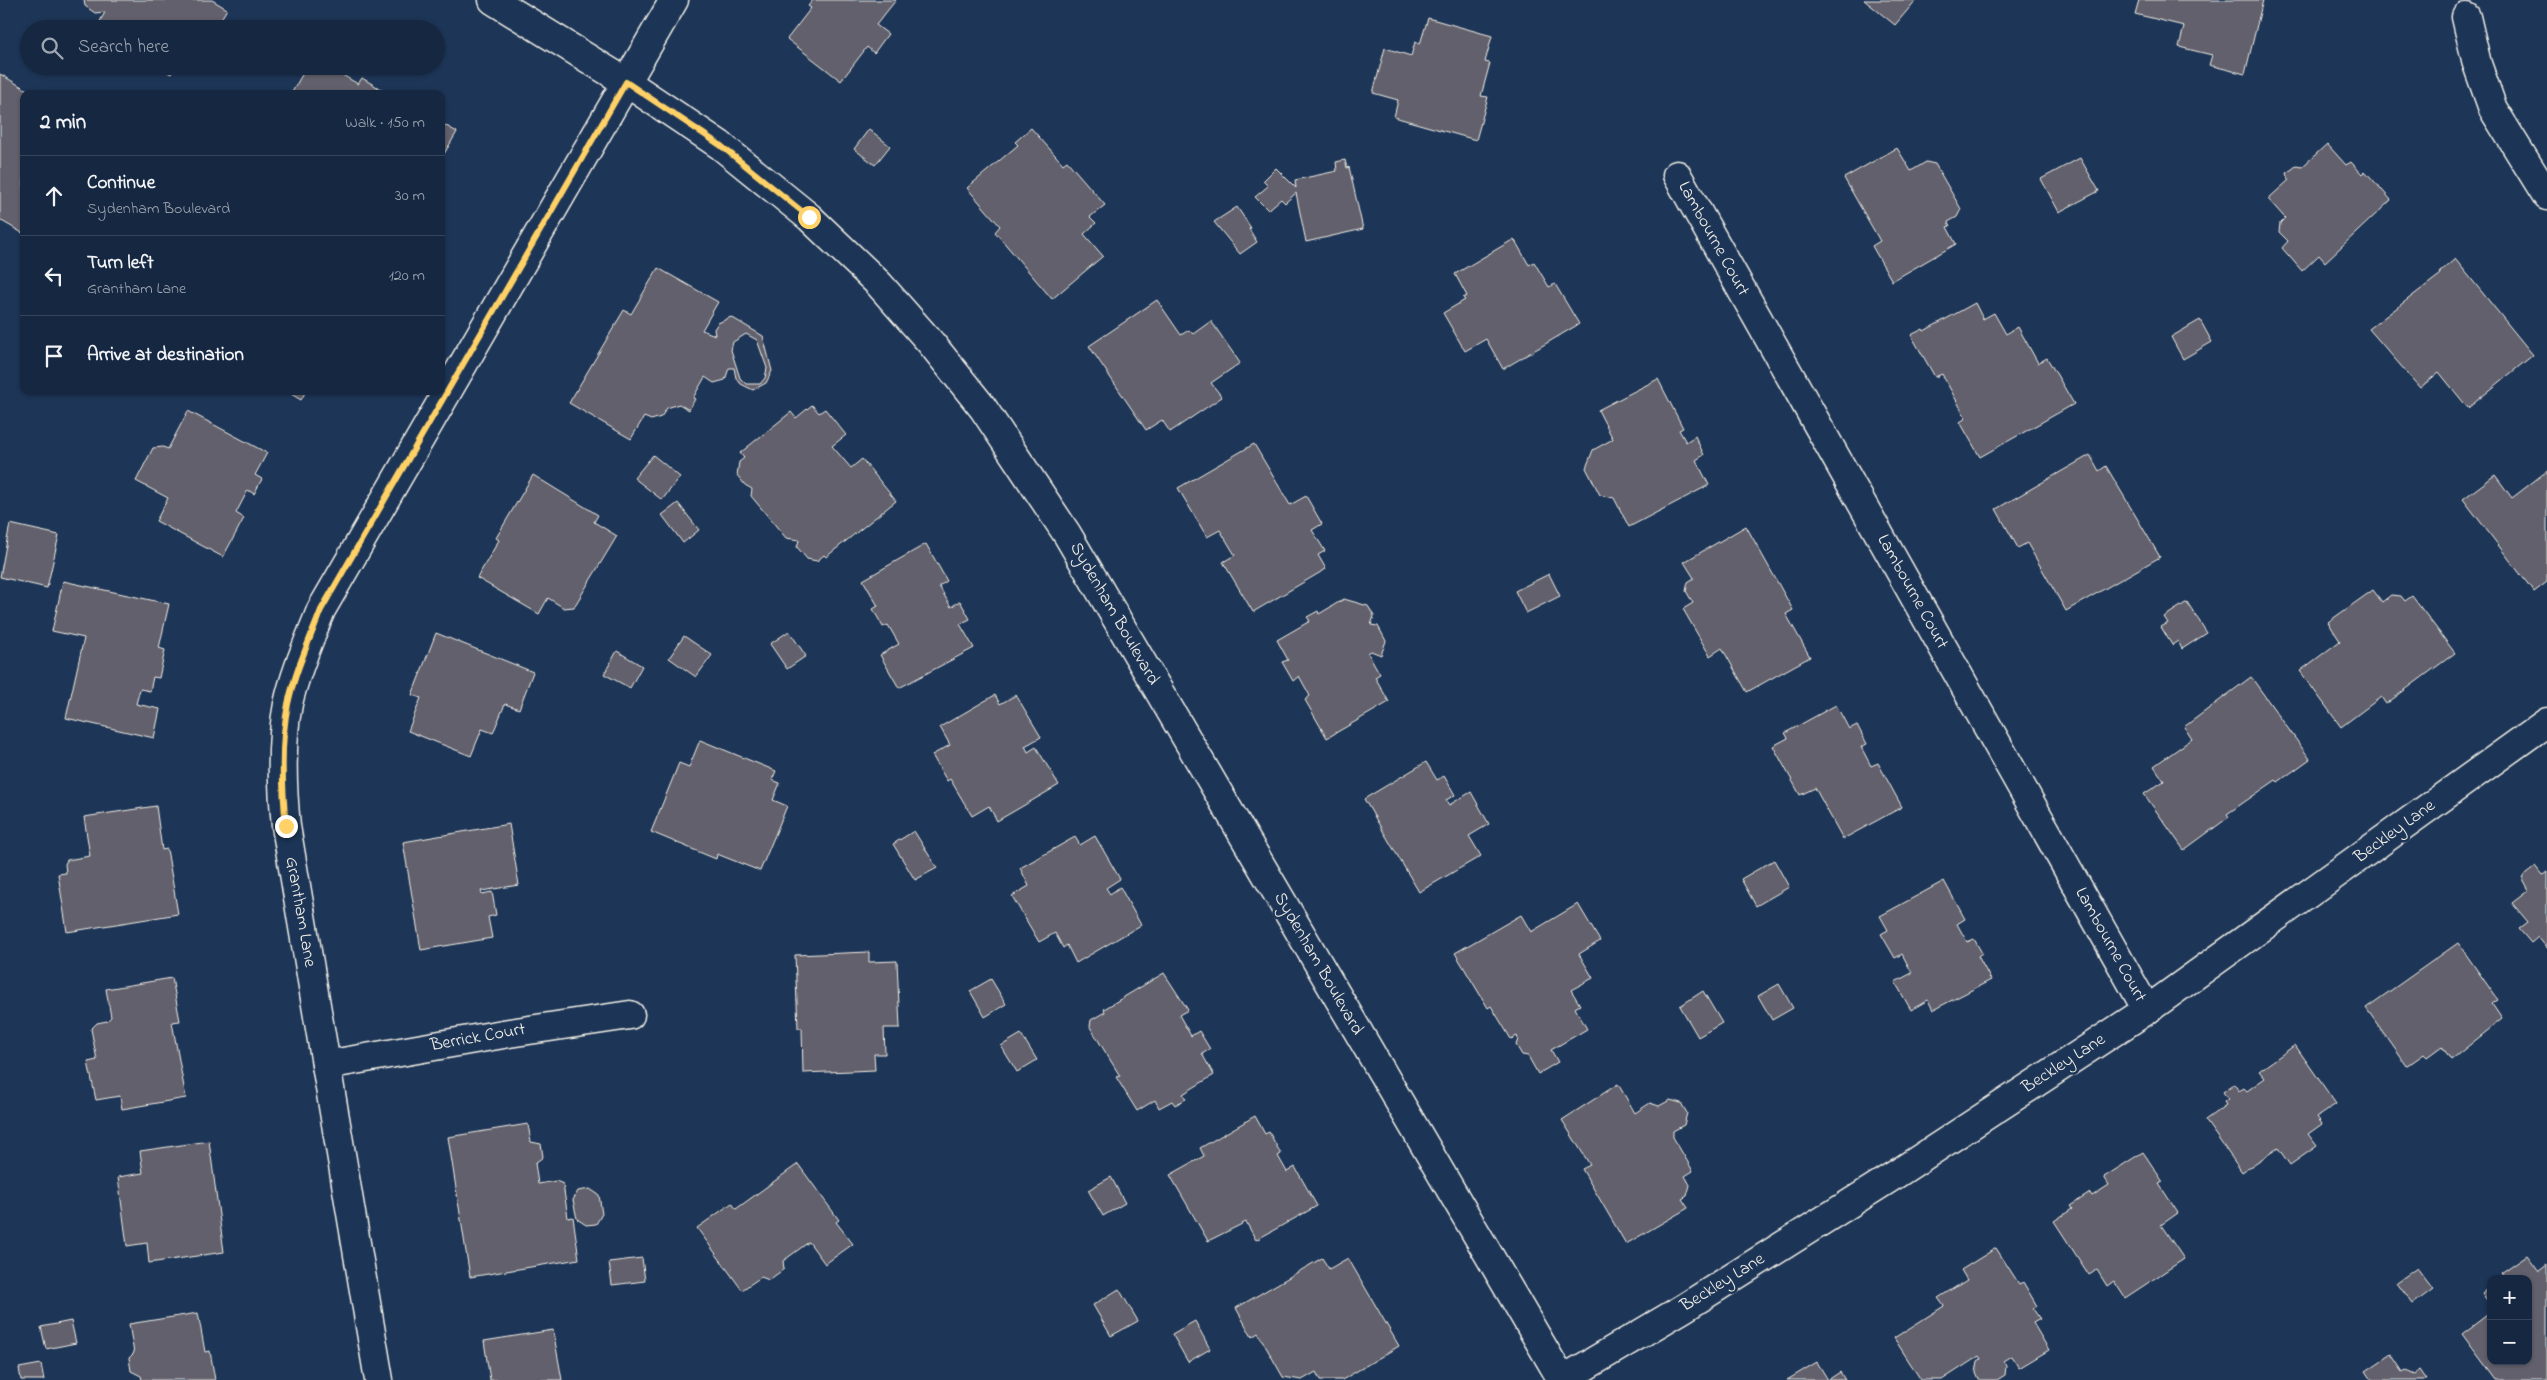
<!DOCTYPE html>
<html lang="en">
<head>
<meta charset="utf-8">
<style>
  body { margin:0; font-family:"Indie Flower",sans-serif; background:#1f3048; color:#f1f3f6 }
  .controls { position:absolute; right:15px; bottom:15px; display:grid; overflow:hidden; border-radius:10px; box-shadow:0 1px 4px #0004 }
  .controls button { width:45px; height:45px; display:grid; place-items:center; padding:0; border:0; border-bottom:1px solid #35445a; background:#162841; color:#f1f3f6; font:25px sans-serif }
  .stop { position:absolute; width:15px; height:15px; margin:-11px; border:4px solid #ffd166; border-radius:50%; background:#fff }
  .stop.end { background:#ffd166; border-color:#fff; box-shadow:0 1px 5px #0008 }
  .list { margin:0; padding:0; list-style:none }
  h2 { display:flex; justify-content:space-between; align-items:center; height:65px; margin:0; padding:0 20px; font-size:21px }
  h2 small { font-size:16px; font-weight:400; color:#9ea6b1 }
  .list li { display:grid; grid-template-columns:32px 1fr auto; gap:15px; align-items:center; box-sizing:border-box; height:80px; padding:0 20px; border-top:1px solid #35445a }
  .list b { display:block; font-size:19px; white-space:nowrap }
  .list p { margin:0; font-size:16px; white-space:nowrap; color:#9ea6b1 }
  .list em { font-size:16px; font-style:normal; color:#9ea6b1 }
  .icon { flex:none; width:28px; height:28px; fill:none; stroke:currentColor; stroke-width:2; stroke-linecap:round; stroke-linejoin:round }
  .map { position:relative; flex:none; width:2547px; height:1380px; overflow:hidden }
  .search { position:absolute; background:#162841; box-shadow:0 1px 4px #0004; left:20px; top:20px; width:425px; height:55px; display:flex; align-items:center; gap:12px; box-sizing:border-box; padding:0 18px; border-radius:28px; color:#9ea6b1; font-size:19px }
  .panel { position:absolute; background:#162841; box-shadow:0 1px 4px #0004; left:20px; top:90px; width:425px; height:305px; border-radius:10px }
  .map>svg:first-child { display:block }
  .building { fill:#62616c; stroke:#f4f1e8; fill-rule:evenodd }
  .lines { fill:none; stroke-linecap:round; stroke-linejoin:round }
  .minor-casing { stroke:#f4f1e8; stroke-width:31 }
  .minor { stroke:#1d3557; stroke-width:28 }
  .route { stroke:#ffd166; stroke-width:6 }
  .labels { text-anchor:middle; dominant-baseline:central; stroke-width:5; stroke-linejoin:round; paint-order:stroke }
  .street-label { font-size:18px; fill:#f4f1e8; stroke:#1d3557 }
</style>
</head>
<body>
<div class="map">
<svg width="2547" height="1380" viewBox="0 0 2547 1380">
  <rect width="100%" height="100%" fill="#1d3557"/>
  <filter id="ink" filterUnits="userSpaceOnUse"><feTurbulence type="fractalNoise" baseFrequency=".02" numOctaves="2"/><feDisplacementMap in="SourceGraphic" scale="10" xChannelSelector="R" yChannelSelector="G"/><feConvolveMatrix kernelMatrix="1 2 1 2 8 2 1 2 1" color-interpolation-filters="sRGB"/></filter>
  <g filter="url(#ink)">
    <g class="building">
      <path d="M84 0H212L227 9 215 29H96L105 12 95 13 85 6Z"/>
      <path d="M813 0H896L876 25 888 34 874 53 867 47 841 81 787 39 811 8 808 6Z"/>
      <path d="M1864 0H1916L1895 25Z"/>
      <path d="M2139 0H2263L2245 74 2209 65 2212 55 2179 47 2184 26 2135 14Z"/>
      <path d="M1428 18 1492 36 1485 62 1490 63 1481 96 1488 97 1476 140 1394 117 1398 100 1373 93 1385 48 1411 56 1415 42 1420 44Z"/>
      <path d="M157 66H175L171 74Z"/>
      <path d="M307 66H327L358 84 362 78 389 94H291Z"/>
      <path d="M0 74 34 94H24V234L0 220Z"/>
      <path d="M441 123 457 132 441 159Z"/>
      <path d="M1031 128 1063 164 1067 161 1105 205 1090 217 1096 223 1084 234 1103 256 1052 299 995 232 1000 226 967 188 1018 145 1015 142Z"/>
      <path d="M869 129 890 146 875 165 854 149Z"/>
      <path d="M2327 144 2346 165 2351 162 2362 174 2365 171 2391 200 2325 262 2319 255 2302 271 2282 248 2288 241 2279 232 2280 223 2285 218 2268 199 2289 180 2287 173 2296 166 2302 167Z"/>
      <path d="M1897 148 1911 171 1926 162 1935 164 1961 209 1957 217 1948 222 1950 226 1947 227 1956 244 1892 281 1872 246 1880 241 1844 178Z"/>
      <path d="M2080 158 2099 191 2059 212 2041 179Z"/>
      <path d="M1345 160 1347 168 1349 167 1363 229 1306 242 1296 193 1285 203 1281 199 1268 210 1255 197 1268 186 1263 181 1276 168 1296 188 1295 180 1337 171 1336 162Z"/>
      <path d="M1237 207 1251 228 1249 229 1257 242 1240 254 1214 222Z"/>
      <path d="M1514 239 1529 265 1534 262 1549 287 1555 284 1579 324 1503 369 1486 339 1465 351 1443 313 1465 300 1463 298 1467 296 1455 274Z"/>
      <path d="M2455 259 2533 355 2468 408 2439 372 2420 388 2369 329 2441 274 2440 272Z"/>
      <path d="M658 268 718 302 702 330 715 335 714 329 718 323 731 317 763 336 772 371 766 383 753 390 741 384 736 378 734 368H729L725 380 714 383 705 377 693 398 695 399 689 410 679 404 667 408 661 417 651 420 644 417 631 439 569 403 624 310 631 314ZM746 334 757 340 767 368 765 378 760 384H746L740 378 731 350 733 342Z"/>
      <path d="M1157 300 1181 335 1189 330 1193 334 1211 321 1240 363 1211 383 1222 397 1170 432 1162 420 1146 430 1089 346Z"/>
      <path d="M1975 303 1983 319 1994 313 2006 334 2018 327 2038 363 2047 358 2074 404 1980 457 1960 422 1966 418 1942 374 1935 377 1911 335 1923 329 1924 331Z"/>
      <path d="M2200 320 2212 342 2183 359 2171 337Z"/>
      <path d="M1658 379 1683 428 1679 430 1686 442 1695 436 1704 455 1696 460 1709 485 1629 527 1614 498 1600 495 1586 468 1593 450 1613 439 1598 410Z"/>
      <path d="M286 391H306L301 400Z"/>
      <path d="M812 405 819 413 825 409 846 435 832 446 851 468 862 459 896 501 826 557 824 555 817 561 807 559 797 547 799 540 786 538 751 496 752 489 745 485 737 475 739 462 744 458 740 453 791 412 796 418Z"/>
      <path d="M188 411 267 453 255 475 262 479 254 494 248 490 236 513 244 518 223 557 156 521 168 498 136 481 153 448 163 447 168 449Z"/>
      <path d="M1254 444 1290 505 1306 496 1322 524 1312 530 1325 551 1318 555 1326 569 1253 612 1223 562 1235 555 1220 530 1207 537 1178 488Z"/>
      <path d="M653 455 680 477 662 500 634 478Z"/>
      <path d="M2090 455 2099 471 2106 466 2160 557 2066 611 2027 543 2018 548 1996 509Z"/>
      <path d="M2547 471V582L2534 592 2463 499 2495 475 2512 498Z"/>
      <path d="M533 475 598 515 594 522 617 536 574 607 564 608 548 598 539 614 477 578 499 540 496 538Z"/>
      <path d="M678 503 699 530 683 543 662 515Z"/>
      <path d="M10 524 59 535 47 588 0 577Z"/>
      <path d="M1746 526 1793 610 1786 614 1810 657 1747 692 1722 648 1710 656 1683 609 1693 603 1686 591 1688 582 1694 578 1684 562Z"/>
      <path d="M926 544 947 581 939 586 951 607 960 601 970 619 960 624 974 648 899 688 880 655 899 644 888 625 883 627 873 609 878 606 863 580Z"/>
      <path d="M1549 574 1560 596 1526 613 1515 591Z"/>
      <path d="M63 581 169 604 159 648 165 650 159 678 153 677 150 691 140 689 136 704 160 709 154 738 66 718 84 638 52 631Z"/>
      <path d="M2373 590 2382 602 2391 595 2401 596 2405 601 2412 596 2455 653 2386 704 2381 697 2341 727 2300 671 2340 641 2328 622Z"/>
      <path d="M1344 599 1368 606 1374 616 1371 625 1378 626 1386 641 1381 655 1371 651 1368 653 1380 674 1375 677 1389 702 1327 738 1305 700 1310 696 1299 676 1293 681 1282 662 1288 660 1277 640 1310 621 1307 617 1318 611 1319 614Z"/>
      <path d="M2187 602 2207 633 2182 649 2178 641 2172 645 2161 627 2168 623 2164 617Z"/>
      <path d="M789 631 806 656 787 669 770 644Z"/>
      <path d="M436 633 533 672 519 709 505 704 493 733 482 729 471 756 408 731 421 698 412 695Z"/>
      <path d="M684 636 712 655 696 677 669 658Z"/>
      <path d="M617 651 642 666 630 688 604 674Z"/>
      <path d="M2251 677 2310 759 2278 782 2276 780 2227 814 2229 817 2184 850 2144 794 2164 781 2154 766 2192 739 2184 727Z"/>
      <path d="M995 695 1000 704 1016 695 1041 737 1025 746 1028 752 1036 747 1059 785 997 821 989 806 972 816 950 779 947 781 932 755 950 745 940 727Z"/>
      <path d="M1836 705 1849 729 1857 725 1867 744 1861 747 1871 766 1878 763 1902 807 1843 839 1815 788 1800 795 1773 746 1788 738 1785 733Z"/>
      <path d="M700 740 776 771 772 780 780 783 773 800 787 806 760 871 717 854 716 859 651 832 679 763 689 767Z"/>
      <path d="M1426 762 1437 780 1444 776 1455 795 1446 800 1449 805 1471 792 1489 824 1469 836 1481 856 1419 892 1364 799Z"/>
      <path d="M156 806 162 850 167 849 178 914 67 932 58 874 66 873 65 864 67 860 90 856 84 817Z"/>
      <path d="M509 824 519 885 481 891 482 894 492 892 496 915 488 917 492 938 421 950 403 842Z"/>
      <path d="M914 831 937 868 915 880 893 844Z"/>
      <path d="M1095 836 1120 879 1106 888 1110 894 1120 887 1141 925 1076 963 1067 945 1063 948 1055 933 1039 942 1012 896 1029 886 1020 868 1075 837 1080 845Z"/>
      <path d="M1774 860 1789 887 1756 906 1741 879Z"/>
      <path d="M2536 866 2543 875 2547 872V948L2538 937 2531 943 2519 929 2528 922 2512 903 2529 890 2522 877Z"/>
      <path d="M1944 881 1965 919 1957 924 1967 942 1974 939 1982 953 1978 956 1991 980 1933 1010 1928 1000 1911 1010 1895 982 1912 973 1902 954 1895 958 1881 934 1888 930 1880 916Z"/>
      <path d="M1578 904 1600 941 1579 954 1593 978 1571 990 1580 1005 1575 1008 1587 1029 1551 1050 1558 1062 1538 1074 1528 1056 1522 1055 1516 1045 1518 1039 1517 1036 1511 1039 1491 1006 1488 1008 1455 953 1521 915 1531 932Z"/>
      <path d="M2458 943 2498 1000 2492 1004 2502 1019 2451 1060 2442 1046 2427 1057 2424 1054 2407 1066 2366 1008Z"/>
      <path d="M869 952V962L897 961 900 1028H884L885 1054H874L875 1070 803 1073 802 1028H798L795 955Z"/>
      <path d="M1164 973 1188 1010 1179 1015 1191 1036 1199 1031 1210 1049 1202 1054 1214 1075 1183 1094 1186 1099 1175 1105 1172 1101 1159 1108 1155 1100 1137 1111 1116 1077 1120 1076 1090 1027 1091 1020 1105 1012 1104 1009Z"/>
      <path d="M172 978 180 1021 172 1022 186 1098 122 1109 120 1096 96 1100 88 1062 97 1060 91 1029 97 1023 107 1021 111 1017 106 989Z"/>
      <path d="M991 979 1006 1004 985 1017 970 991Z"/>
      <path d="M1779 984 1793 1008 1772 1020 1758 996Z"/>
      <path d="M1703 991 1722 1023 1698 1037 1680 1006Z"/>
      <path d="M1021 1034 1037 1060 1017 1072 1001 1046Z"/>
      <path d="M2295 1045 2336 1104 2317 1117 2322 1124 2308 1134 2317 1146 2290 1165 2278 1148 2242 1172 2205 1120 2226 1105 2224 1102 2228 1099 2223 1092 2234 1084 2239 1091 2244 1088 2247 1091 2265 1078 2259 1071Z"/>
      <path d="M1618 1084 1635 1113 1650 1103 1659 1106 1670 1100 1681 1103 1687 1113 1684 1125 1673 1131V1137L1693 1171 1685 1176 1690 1185 1687 1196 1682 1199 1688 1208 1626 1244 1582 1169 1590 1165 1562 1120Z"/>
      <path d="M1255 1116 1265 1134 1269 1132 1281 1154 1278 1156 1287 1172 1295 1167 1317 1206 1256 1240 1246 1222 1208 1241 1170 1175 1204 1156 1200 1148Z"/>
      <path d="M528 1124 531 1142 541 1144 543 1157 535 1163 538 1184 556 1181 563 1184 568 1218 573 1217 579 1259 470 1277 448 1137Z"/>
      <path d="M209 1141 224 1252 149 1263 147 1243 127 1246 118 1177 143 1173 140 1151Z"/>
      <path d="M2143 1152 2163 1182 2159 1184 2178 1213 2161 1225 2184 1259 2125 1298 2114 1281 2107 1286 2097 1270 2089 1275 2054 1221 2072 1209 2070 1206 2090 1193 2092 1196 2109 1185 2104 1177Z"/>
      <path d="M798 1164 839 1220 836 1222 853 1244 825 1264 809 1242 783 1261 784 1269 769 1280 761 1277 742 1290 697 1228 732 1203 736 1209Z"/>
      <path d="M1111 1177 1125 1203 1103 1216 1088 1190Z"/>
      <path d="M590 1189 599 1195 602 1214 596 1224 586 1225 577 1219 573 1200 578 1191Z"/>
      <path d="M1996 1248 2019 1284 2023 1282 2037 1306 2033 1309 2040 1319 2033 1323 2049 1350 2019 1368 2011 1356 2003 1361 2006 1366 2005 1375 1997 1380H1979L1976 1373 1978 1361 1981 1359 1979 1356 1942 1380H1921L1894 1338 1944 1306 1938 1298 1967 1280 1961 1270Z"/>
      <path d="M2527 1255 2539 1271 2547 1265V1380H2496L2462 1334 2491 1312V1361H2528V1279H2502L2504 1277 2501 1273Z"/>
      <path d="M642 1258 645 1281 612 1285 609 1262Z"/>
      <path d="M1322 1258 1329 1269 1348 1258 1399 1346 1342 1380H1320L1316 1372 1302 1380 1283 1377 1258 1333 1252 1337 1236 1308Z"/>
      <path d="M2417 1268 2433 1289 2413 1304 2397 1282Z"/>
      <path d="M2491 1287V1306L2482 1293Z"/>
      <path d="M1119 1289 1138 1321 1111 1336 1093 1305Z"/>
      <path d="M198 1313 205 1352 210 1351 215 1380H142L141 1376 131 1371 129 1358 134 1353 129 1324Z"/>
      <path d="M71 1321 76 1343 46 1349 41 1327Z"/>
      <path d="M1195 1321 1210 1349 1188 1362 1172 1334Z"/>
      <path d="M553 1330 562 1380H490L484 1341Z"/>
      <path d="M2391 1354 2403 1372 2406 1370 2415 1374 2420 1370 2427 1380H2372L2366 1371Z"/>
      <path d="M1817 1362 1828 1380 1840 1372 1845 1380H1787Z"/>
      <path d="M41 1364 44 1380H21L19 1368Z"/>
    </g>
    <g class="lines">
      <g class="minor-casing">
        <g id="minor">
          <path d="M493 0 626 82 720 145 809 217 879 284 931 343 983 408 1067 534 1562 1380"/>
          <path d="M2466 17 2477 64 2493 109 2547 196"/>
          <path d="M1677 175 2147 1010"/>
          <path d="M326 1065 509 1033 630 1015"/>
          <path d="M379 1380 286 826C282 786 280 744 288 704 295 672 309 641 321 610L674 0"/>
          <path d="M1562 1380 1684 1308 1898 1173 2147 1010 2547 722"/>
        </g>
      </g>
      <use href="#minor" class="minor"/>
    </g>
  </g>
  <g class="lines" filter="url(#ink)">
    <path class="route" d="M286 826C282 786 280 744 288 704 295 672 309 641 321 610L626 82 720 145 809 217"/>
  </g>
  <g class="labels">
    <g class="street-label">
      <text transform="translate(1713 239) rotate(61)">Lambourne Court</text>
      <text transform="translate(1912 592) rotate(61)">Lambourne Court</text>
      <text transform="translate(1114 614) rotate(60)">Sydenham Boulevard</text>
      <text transform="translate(2395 832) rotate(-36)">Beckley Lane</text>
      <text transform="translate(300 912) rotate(80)">Grantham Lane</text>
      <text transform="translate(2110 945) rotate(61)">Lambourne Court</text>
      <text transform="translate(1318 964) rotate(60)">Sydenham Boulevard</text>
      <text transform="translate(478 1038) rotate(-10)">Berrick Court</text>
      <text transform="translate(2064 1064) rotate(-33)">Beckley Lane</text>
      <text transform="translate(1723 1283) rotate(-32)">Beckley Lane</text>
    </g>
  </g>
</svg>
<div class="controls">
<button>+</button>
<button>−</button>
</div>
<div class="stop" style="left:809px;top:217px"></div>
<div class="stop end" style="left:286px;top:826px"></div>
<div class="search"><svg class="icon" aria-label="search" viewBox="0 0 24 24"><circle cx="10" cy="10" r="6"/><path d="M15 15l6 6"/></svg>Search here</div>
<section class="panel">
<h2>2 min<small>Walk · 150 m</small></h2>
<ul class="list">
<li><svg class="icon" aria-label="ahead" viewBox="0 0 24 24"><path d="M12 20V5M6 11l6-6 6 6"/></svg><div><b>Continue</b><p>Sydenham Boulevard</p></div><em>30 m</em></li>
<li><svg class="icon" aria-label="left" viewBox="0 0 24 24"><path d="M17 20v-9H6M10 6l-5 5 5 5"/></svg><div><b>Turn left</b><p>Grantham Lane</p></div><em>120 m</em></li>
<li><svg class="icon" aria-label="arrive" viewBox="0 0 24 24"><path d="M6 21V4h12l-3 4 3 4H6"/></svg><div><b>Arrive at destination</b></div></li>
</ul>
</section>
</div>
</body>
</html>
